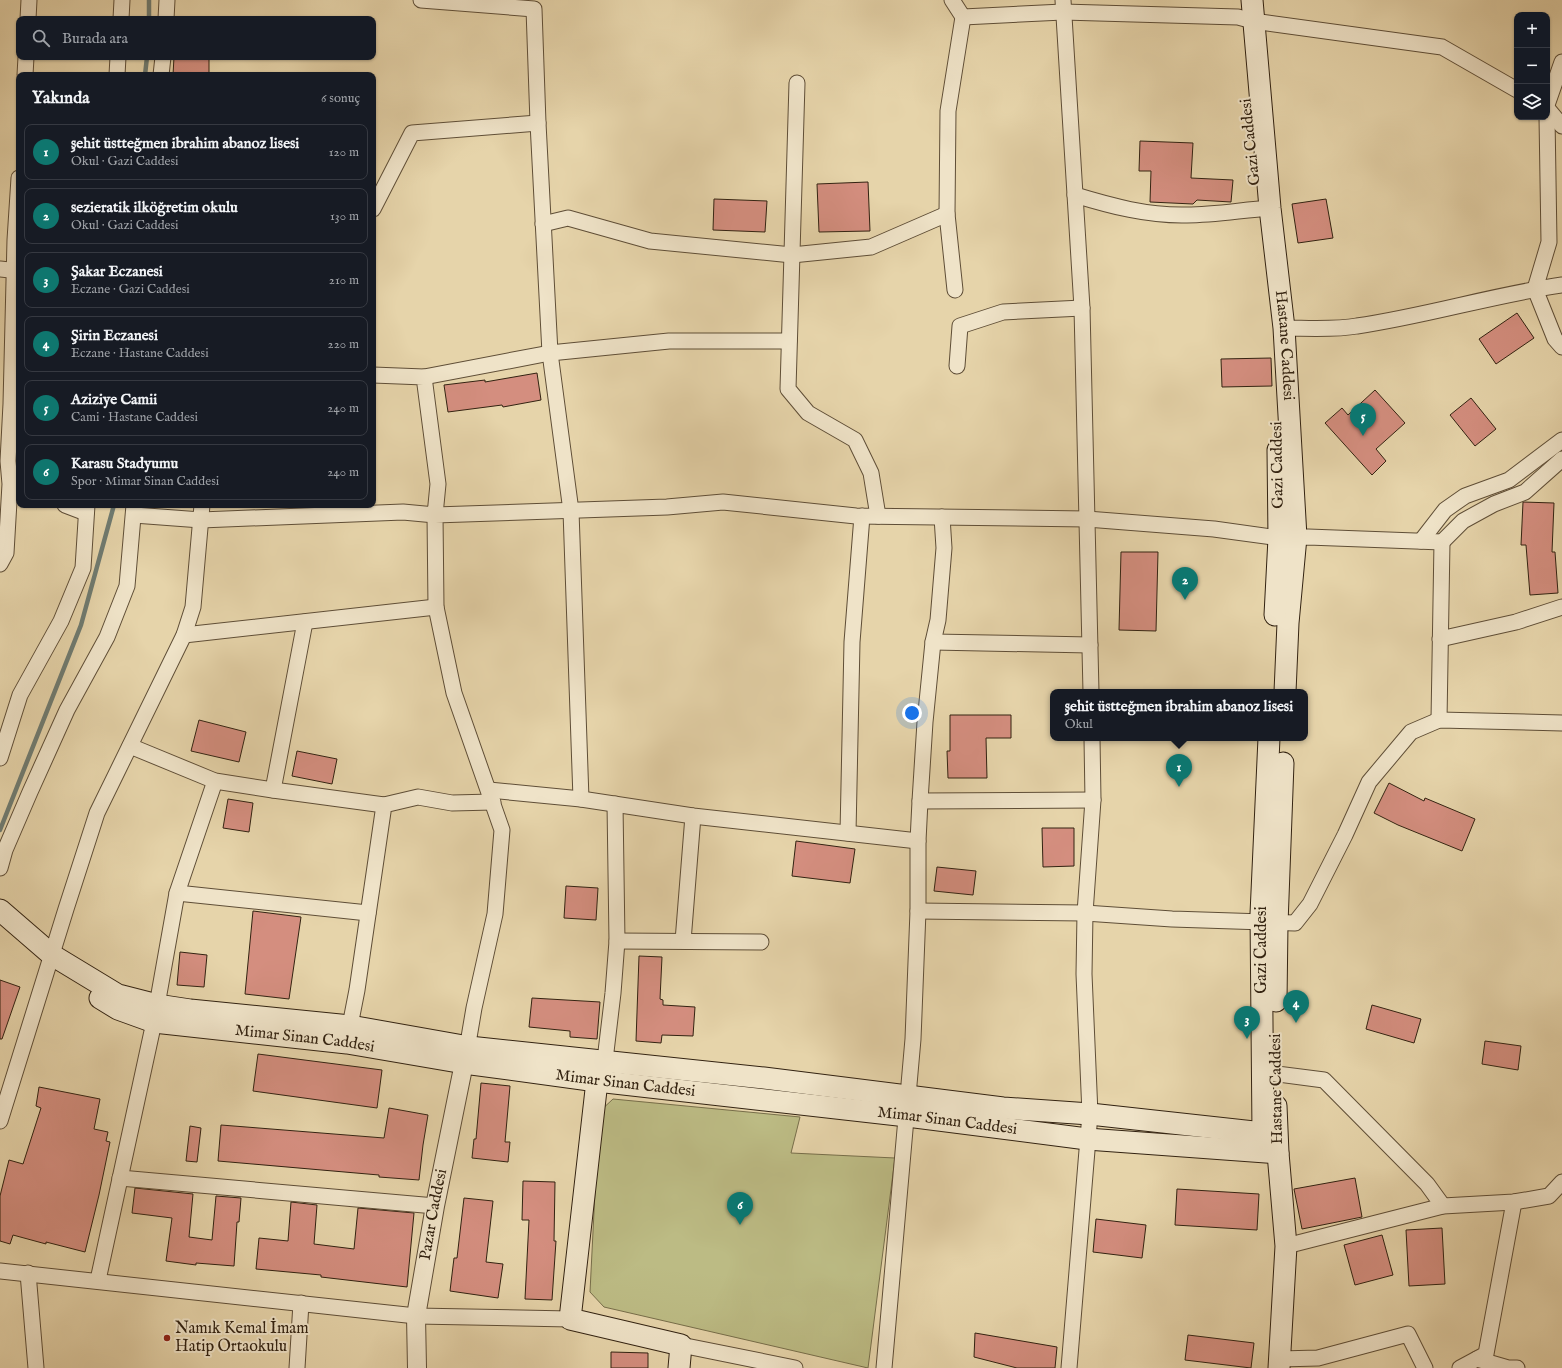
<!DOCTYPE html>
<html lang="tr">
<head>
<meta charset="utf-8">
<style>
  body { margin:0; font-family:"IM FELL English",serif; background:#20242c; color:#f1f3f6 }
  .controls { position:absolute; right:12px; top:12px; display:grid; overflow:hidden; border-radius:8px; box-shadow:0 1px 3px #0004 }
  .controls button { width:36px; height:36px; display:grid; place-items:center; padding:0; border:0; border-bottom:1px solid #363941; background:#171b24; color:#f1f3f6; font:20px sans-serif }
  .you { position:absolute; left:912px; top:713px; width:14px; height:14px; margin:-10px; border:3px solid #fff; border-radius:50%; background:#1a73e8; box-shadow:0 0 0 6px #1a73e833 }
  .badge { display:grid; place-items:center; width:26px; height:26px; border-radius:50%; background:#0f766e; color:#fff; font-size:13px; font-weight:700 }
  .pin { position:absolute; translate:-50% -33px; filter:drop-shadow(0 1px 2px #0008) }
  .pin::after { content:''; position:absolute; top:21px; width:14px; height:12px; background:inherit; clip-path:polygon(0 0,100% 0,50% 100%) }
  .popup { position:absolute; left:1050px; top:689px; width:258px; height:52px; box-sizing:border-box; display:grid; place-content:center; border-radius:8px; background:#171b24; filter:drop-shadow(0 1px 3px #0005); font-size:13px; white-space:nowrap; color:#9ea1a6 }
  .popup b { font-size:15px; color:#f1f3f6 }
  .popup::after { content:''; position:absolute; left:50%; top:100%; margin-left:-8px; border:8px solid transparent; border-top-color:#171b24 }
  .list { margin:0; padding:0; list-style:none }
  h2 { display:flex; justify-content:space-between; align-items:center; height:52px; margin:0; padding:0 16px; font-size:17px }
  h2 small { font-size:13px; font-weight:400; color:#9ea1a6 }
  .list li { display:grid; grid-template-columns:26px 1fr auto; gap:12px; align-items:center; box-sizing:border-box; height:56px; margin:0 8px 8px; padding:0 8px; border:1px solid #363941; border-radius:8px }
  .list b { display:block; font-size:15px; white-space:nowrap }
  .list p { margin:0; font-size:13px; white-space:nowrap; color:#9ea1a6 }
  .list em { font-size:13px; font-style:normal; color:#9ea1a6 }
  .icon { flex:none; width:22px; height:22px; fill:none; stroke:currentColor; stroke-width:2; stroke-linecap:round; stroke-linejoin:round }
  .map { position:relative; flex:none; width:1562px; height:1368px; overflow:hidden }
  .search { position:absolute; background:#171b24; box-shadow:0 1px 3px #0004; left:16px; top:16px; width:360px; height:44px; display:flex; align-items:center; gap:10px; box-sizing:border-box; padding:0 14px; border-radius:8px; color:#9ea1a6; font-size:15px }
  .panel { position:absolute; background:#171b24; box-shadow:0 1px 3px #0004; left:16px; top:72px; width:360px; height:436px; border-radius:8px }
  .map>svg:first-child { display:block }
  .green { fill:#bcbb84; stroke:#776e4a }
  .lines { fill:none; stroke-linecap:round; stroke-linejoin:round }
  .stream { stroke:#6f7b71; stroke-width:4.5 }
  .building { fill:#d48e7f; stroke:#322211 }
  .minor-casing { stroke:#5f4e37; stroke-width:17 }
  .tertiary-casing { stroke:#5f4e37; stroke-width:20 }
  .secondary-casing { stroke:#322211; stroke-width:23 }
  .minor { stroke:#efe3c8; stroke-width:15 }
  .tertiary { stroke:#efe3c8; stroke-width:18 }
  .secondary { stroke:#efe3c8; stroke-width:21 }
  .poi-dot { fill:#8f2418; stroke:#efe3c8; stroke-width:1.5 }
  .labels { text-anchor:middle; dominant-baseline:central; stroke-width:4; stroke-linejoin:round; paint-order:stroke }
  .street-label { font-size:16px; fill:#322211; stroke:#efe3c8 }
  .poi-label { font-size:16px; fill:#322211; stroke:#efe3c8; text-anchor:start }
</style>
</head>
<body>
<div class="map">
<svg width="1562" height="1368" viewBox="0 0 1562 1368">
  <rect width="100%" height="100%" fill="#e6d4aa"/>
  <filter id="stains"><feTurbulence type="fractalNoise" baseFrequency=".005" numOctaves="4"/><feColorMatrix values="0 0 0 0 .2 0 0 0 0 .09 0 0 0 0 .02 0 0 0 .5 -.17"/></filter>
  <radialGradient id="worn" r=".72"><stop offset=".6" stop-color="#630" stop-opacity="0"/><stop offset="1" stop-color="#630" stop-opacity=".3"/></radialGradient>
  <path class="green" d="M613 1099 800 1117 791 1153 895 1158 868 1368 604 1307 590 1292 599 1112Z"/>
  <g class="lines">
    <g class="stream">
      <path d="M149 0V19"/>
      <path d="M145 75 147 57"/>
      <path d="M0 830 81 625 114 505"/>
    </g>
  </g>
  <g class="building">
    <path d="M174 57H209V75H173Z"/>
    <path d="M1140 141 1193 143 1191 178 1233 180 1231 202 1197 200 1193 204 1150 202 1151 171H1139Z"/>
    <path d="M868 182 870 231 819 232 817 184Z"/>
    <path d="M714 199 767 201 765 232 713 230Z"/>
    <path d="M1326 199 1333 238 1298 243 1292 204Z"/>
    <path d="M1517 313 1534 338 1496 364 1479 339Z"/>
    <path d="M1271 358 1272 386 1222 387 1221 359Z"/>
    <path d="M537 373 541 400 503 407 502 405 448 412 444 385 485 380V382Z"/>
    <path d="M1375 390 1405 423 1376 449 1386 461 1372 475 1325 423 1342 408 1348 415Z"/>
    <path d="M1471 398 1496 429 1475 446 1450 415Z"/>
    <path d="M1523 502 1554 503 1552 552H1555L1558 593 1530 595 1526 545H1521Z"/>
    <path d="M1121 552H1158L1156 631 1119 630Z"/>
    <path d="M950 715H1011V738H986L987 778H948L947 751H950Z"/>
    <path d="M199 720 246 732 239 762 191 751Z"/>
    <path d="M297 751 337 759 332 784 292 776Z"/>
    <path d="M1389 783 1424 801 1425 798 1475 819 1462 851 1398 825 1374 813Z"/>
    <path d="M228 799 253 803 249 832 223 828Z"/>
    <path d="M1042 828H1074V866L1043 867Z"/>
    <path d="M796 841 855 849 850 883 792 876Z"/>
    <path d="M937 867 976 871 973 895 934 891Z"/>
    <path d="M566 886 598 888 596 920 564 918Z"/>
    <path d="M253 911 301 917 289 999 245 994Z"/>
    <path d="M180 952 207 955 204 987 177 985Z"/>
    <path d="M639 956 662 957 660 999 663 1000V1005L695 1007 693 1036 662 1035 661 1043 636 1041Z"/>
    <path d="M0 980 20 987 2 1039H0Z"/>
    <path d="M532 998 600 1002 597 1039 570 1037V1031L529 1027Z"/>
    <path d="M1372 1005 1421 1019 1414 1043 1366 1029Z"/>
    <path d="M1485 1041 1521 1046 1518 1070 1482 1064Z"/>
    <path d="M258 1054 382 1070 377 1108 253 1091Z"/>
    <path d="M481 1083 510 1086 505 1142H510L508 1162 472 1158 474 1139H476Z"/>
    <path d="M39 1087 100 1099 94 1129 108 1132 106 1141 110 1142 99 1195 85 1252 46 1242V1244L13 1235 10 1244 0 1241V1196L9 1160 23 1164 41 1108 36 1106Z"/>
    <path d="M389 1108 428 1115 423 1145 419 1180 379 1177V1175L218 1161 221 1125 384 1138Z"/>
    <path d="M190 1126 201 1128 197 1162 186 1161Z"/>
    <path d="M1355 1178 1362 1217 1302 1229 1294 1189Z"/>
    <path d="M523 1181 555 1182 554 1241H556L552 1300 525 1299 529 1220H522Z"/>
    <path d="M135 1188 193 1194 189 1237 212 1240 216 1196 241 1198 239 1222H237L234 1266 196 1263V1265L166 1261 172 1218 132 1213Z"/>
    <path d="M1177 1189 1259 1194 1257 1230 1175 1225Z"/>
    <path d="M464 1198 493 1201 486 1262 503 1264 498 1298 450 1291 454 1258H457Z"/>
    <path d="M291 1202 317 1205 314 1244 354 1249 358 1208 414 1213 407 1287 321 1277V1275L256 1269 259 1238 288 1241Z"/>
    <path d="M1096 1219 1146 1225 1142 1258 1093 1252Z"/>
    <path d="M1442 1228 1445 1284 1409 1286 1406 1230Z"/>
    <path d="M1382 1235 1393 1275 1355 1285 1344 1245Z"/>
    <path d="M975 1333 1057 1347 1055 1368H1017L974 1357Z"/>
    <path d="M1188 1335 1254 1343 1251 1368 1185 1360Z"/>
    <path d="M611 1352 648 1353V1368H611Z"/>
  </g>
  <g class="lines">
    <g class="minor-casing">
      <g id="minor">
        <path d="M421 0 534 9 538 123 550 353 571 511 581 799"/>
        <path d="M952 0 963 17 1063 12 1238 17 1253 21 1442 47 1517 90"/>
        <path d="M1063 0 1082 308 1091 692"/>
        <path d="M28 19 29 0"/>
        <path d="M121 19 122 0"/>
        <path d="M166 19 167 0"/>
        <path d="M25 75 26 57"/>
        <path d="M117 75 118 57"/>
        <path d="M161 75 163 57"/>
        <path d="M797 83 788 389 808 413 855 440 871 473 878 516"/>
        <path d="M1547 105 1562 62"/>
        <path d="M1547 108 1562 126"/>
        <path d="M1547 117 1549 242 1535 289 1555 339 1562 347"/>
        <path d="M1075 195C1111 206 1148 216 1187 215 1214 215 1242 210 1270 208"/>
        <path d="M373 209 412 133 538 123"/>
        <path d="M543 224 568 218 650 241 792 255 871 247 947 214"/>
        <path d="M0 269 19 271"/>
        <path d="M955 290 947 214 948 111 963 17"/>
        <path d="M1284 328C1306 328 1335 330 1357 326 1426 316 1493 295 1562 285"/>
        <path d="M957 366 960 326 1003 312 1082 308"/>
        <path d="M424 377 550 353 669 341H789"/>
        <path d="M65 505 86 513"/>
        <path d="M134 515 201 520 403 512 435 515 438 484 424 377 373 375"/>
        <path d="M1421 541 1445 510 1465 496 1509 480 1562 440"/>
        <path d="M1442 542 1463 521 1494 504 1525 492 1562 459"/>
        <path d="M0 564 6 553 10 484 8 461 11 404 15 240 19 178"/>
        <path d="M184 635 436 607"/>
        <path d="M1440 639 1516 622 1562 607"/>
        <path d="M933 642 1090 645"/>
        <path d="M130 746 215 781 273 790 384 805"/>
        <path d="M0 758 20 695 61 621 83 568 87 505"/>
        <path d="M273 790 305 622"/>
        <path d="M489 790 581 799 693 816 918 841"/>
        <path d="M920 801 1093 800"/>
        <path d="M848 833 852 642 862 516"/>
        <path d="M0 868 5 850 30 792 67 710 107 637 127 586 134 505"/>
        <path d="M177 893 368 913"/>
        <path d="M918 911 1085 913 1172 919 1295 923 1310 904 1345 835 1369 782 1411 732 1439 720 1562 723"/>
        <path d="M617 941 761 942"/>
        <path d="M683 941 693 816"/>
        <path d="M348 1036 357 990 384 805 418 797 452 803 493 802"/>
        <path d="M466 1055 474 1008 495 914 502 830 454 693 436 607 435 515 667 507 723 502 856 516 1087 519 1214 529 1279 538 1308 537 1442 542 1439 720"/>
        <path d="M605 1060 613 993 617 941 615 804"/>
        <path d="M1262 1072 1324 1080 1427 1184 1443 1206"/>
        <path d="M0 1121 66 909 97 813 184 635 193 607 202 505"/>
        <path d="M120 1178 435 1206"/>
        <path d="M1286 1246 1443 1206 1514 1202 1549 1196 1562 1182"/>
        <path d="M0 1271 416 1316 570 1319"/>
        <path d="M28 1273 36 1368"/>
        <path d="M98 1280 154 1022 177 893 215 781"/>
        <path d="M681 1345 795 1368"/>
        <path d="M1280 1359 1318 1358 1408 1334 1425 1368"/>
        <path d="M1477 1359 1508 1368H1517"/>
        <path d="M297 1368 301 1303"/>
        <path d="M884 1368 913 1039 918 911V841L920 801 925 722 933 642 938 620 944 548 942 517"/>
        <path d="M1069 1368 1090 1114 1084 974 1085 913 1093 800 1092 738"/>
        <path d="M1460 1368 1486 1354 1514 1202"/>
      </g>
    </g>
    <g class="tertiary-casing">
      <g id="tertiary">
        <path id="s1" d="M417 1368 416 1316 435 1206 464 1063"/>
      </g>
    </g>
    <g class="secondary-casing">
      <g id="secondary">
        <path id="s2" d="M1252 0 1270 208 1284 328 1296 537 1288 623 1285 692"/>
        <path d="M1275 615 1279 538 1278 450"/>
        <path d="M0 910 52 955 118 995 157 1005 190 1010 350 1026 469 1047 764 1078 1003 1108 1090 1114 1263 1133 1261 914 1269 738"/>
        <path id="s3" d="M100 998 118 1009 154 1022 347 1043 464 1063 597 1081 907 1116 1087 1139 1278 1153"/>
        <path d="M1276 1001 1277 924 1283 763"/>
        <path d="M602 1067 597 1081 570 1319 681 1345 679 1368"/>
        <path d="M1276 1106 1278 1153 1286 1246 1279 1368"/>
      </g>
    </g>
    <use href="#minor" class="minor"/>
    <use href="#tertiary" class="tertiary"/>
    <use href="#secondary" class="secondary"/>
  </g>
  <circle class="poi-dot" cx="167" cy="1338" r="4"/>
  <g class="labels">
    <g class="street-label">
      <text transform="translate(1251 142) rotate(-96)">Gazi Caddesi</text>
      <text stroke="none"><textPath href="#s2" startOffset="347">Hastane Caddesi</textPath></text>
      <text transform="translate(1278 465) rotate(-91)">Gazi Caddesi</text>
      <text transform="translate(1262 950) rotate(-90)">Gazi Caddesi</text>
      <text stroke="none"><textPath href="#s3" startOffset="211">Mimar Sinan Caddesi</textPath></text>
      <text stroke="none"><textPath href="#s3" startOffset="535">Mimar Sinan Caddesi</textPath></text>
      <text transform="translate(1277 1089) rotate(-91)">Hastane Caddesi</text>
      <text stroke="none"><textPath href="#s3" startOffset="859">Mimar Sinan Caddesi</textPath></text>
      <text stroke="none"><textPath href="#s1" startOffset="155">Pazar Caddesi</textPath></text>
    </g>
    <g class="poi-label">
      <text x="175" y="1329">Namık Kemal İmam<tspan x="175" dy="18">Hatip Ortaokulu</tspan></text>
    </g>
  </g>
  <rect width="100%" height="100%" filter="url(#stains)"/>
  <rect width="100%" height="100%" fill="url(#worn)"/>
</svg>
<div class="controls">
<button>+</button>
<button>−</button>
<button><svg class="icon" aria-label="layers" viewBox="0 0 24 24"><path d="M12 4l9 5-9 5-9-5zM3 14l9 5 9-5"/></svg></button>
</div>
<div class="you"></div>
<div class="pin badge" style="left:1179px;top:787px">1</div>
<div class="popup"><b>şehit üstteğmen ibrahim abanoz lisesi</b>Okul</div>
<div class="pin badge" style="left:1185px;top:600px">2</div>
<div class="pin badge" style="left:1247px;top:1039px">3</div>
<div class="pin badge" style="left:1296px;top:1023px">4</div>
<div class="pin badge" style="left:1363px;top:436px">5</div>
<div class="pin badge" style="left:740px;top:1225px">6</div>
<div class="search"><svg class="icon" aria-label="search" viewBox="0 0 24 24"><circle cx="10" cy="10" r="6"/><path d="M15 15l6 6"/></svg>Burada ara</div>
<section class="panel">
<h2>Yakında<small>6 sonuç</small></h2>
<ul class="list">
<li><span class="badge">1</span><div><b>şehit üstteğmen ibrahim abanoz lisesi</b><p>Okul · Gazi Caddesi</p></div><em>120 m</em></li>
<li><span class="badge">2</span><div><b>sezieratik ilköğretim okulu</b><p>Okul · Gazi Caddesi</p></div><em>130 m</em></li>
<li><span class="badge">3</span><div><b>Şakar Eczanesi</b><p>Eczane · Gazi Caddesi</p></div><em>210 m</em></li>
<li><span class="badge">4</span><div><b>Şirin Eczanesi</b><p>Eczane · Hastane Caddesi</p></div><em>220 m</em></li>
<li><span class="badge">5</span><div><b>Aziziye Camii</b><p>Cami · Hastane Caddesi</p></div><em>240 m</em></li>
<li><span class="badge">6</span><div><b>Karasu Stadyumu</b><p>Spor · Mimar Sinan Caddesi</p></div><em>240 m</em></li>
</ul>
</section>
</div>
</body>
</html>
